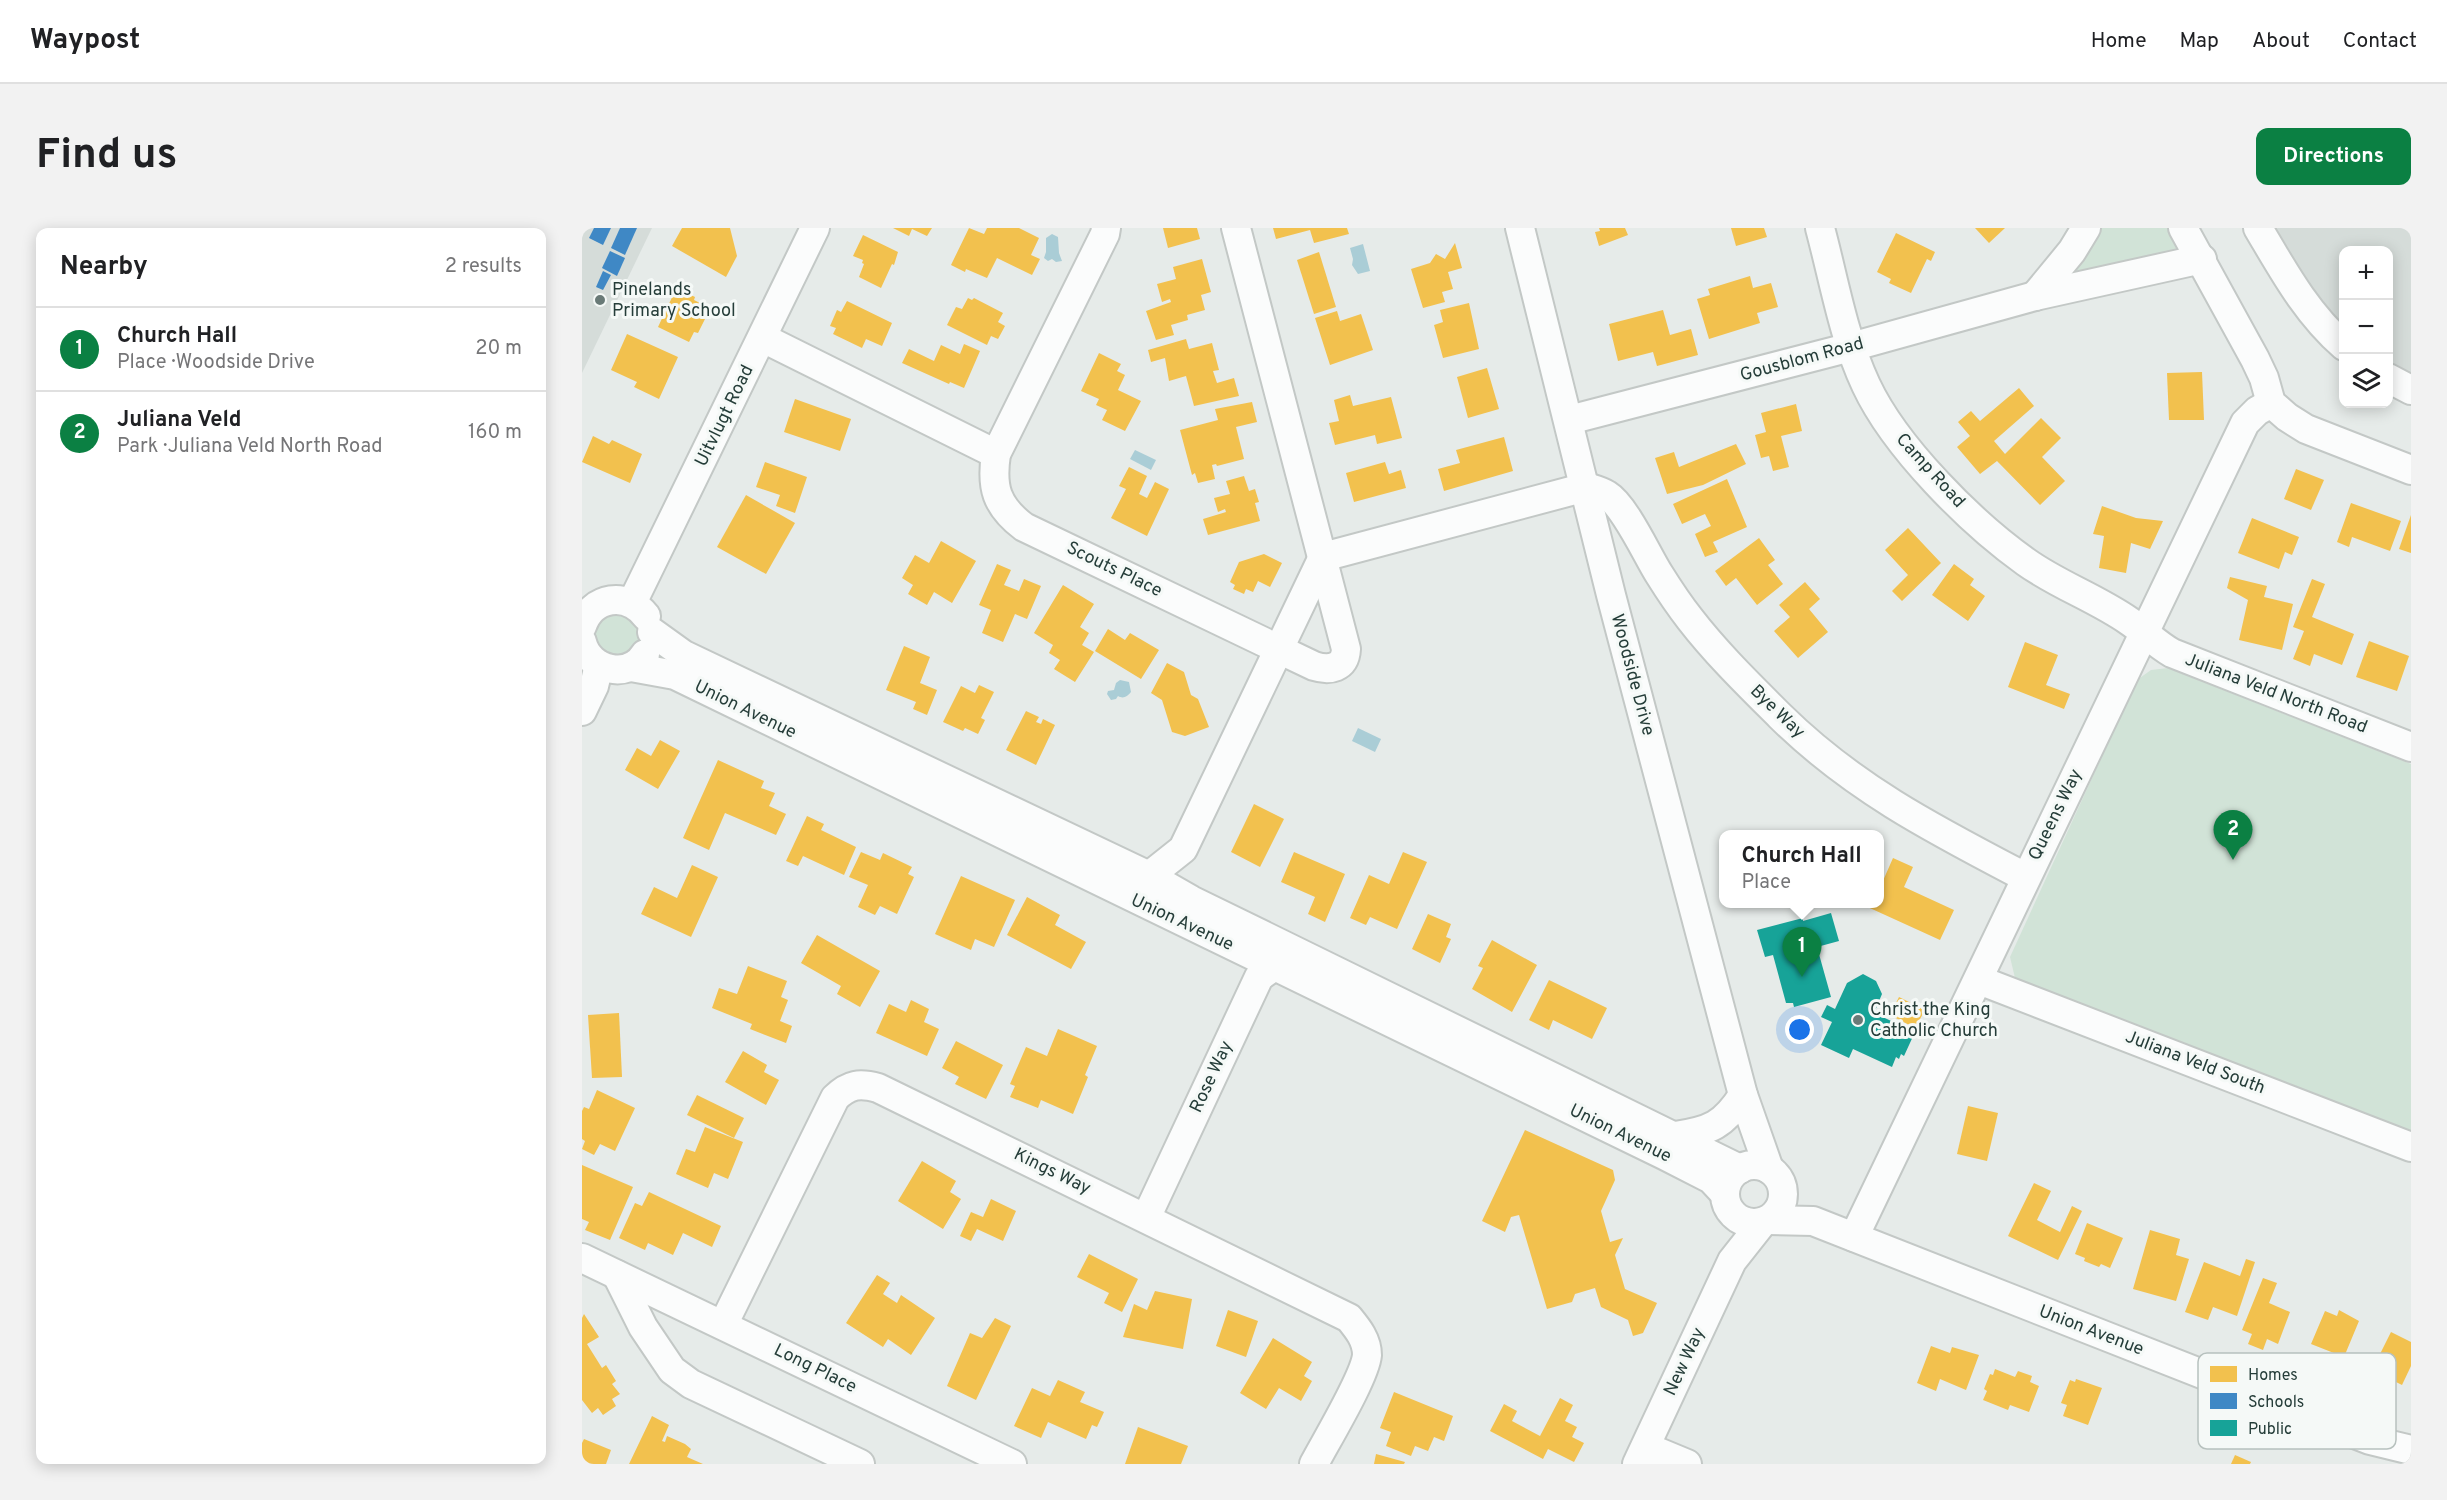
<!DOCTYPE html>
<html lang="en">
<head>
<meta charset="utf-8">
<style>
  body { margin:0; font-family:Overpass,sans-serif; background:#f2f2f2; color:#202124 }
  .controls { position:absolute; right:18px; top:18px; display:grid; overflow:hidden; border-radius:12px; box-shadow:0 3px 15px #0003 }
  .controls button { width:54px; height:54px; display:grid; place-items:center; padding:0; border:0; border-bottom:2px solid #e0e0e0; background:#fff; color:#202124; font:30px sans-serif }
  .you { position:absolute; left:1218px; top:802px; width:21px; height:21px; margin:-15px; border:4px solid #fff; border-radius:50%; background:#1a73e8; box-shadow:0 0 0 9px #1a73e833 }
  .badge { display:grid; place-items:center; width:39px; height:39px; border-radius:50%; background:#0b8043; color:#fff; font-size:20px; font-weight:700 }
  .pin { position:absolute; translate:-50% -50px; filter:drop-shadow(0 2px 3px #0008) }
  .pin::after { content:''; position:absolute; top:32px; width:21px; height:18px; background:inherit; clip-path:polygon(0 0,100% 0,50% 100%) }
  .popup { position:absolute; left:1137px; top:602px; width:165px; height:78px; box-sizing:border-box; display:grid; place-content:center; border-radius:12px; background:#fff; filter:drop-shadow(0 2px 4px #0005); font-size:20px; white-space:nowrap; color:#757577 }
  .popup b { font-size:22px; color:#202124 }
  .popup::after { content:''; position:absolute; left:50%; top:100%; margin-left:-12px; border:12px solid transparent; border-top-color:#fff }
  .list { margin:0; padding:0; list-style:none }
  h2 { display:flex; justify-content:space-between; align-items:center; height:78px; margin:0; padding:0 24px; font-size:26px }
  h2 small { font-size:20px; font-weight:400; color:#757577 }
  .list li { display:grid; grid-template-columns:39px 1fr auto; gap:18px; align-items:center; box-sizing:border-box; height:84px; padding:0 24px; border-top:2px solid #e0e0e0 }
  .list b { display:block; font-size:22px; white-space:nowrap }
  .list p { margin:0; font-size:20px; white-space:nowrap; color:#757577 }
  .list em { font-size:20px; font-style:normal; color:#757577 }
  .icon { flex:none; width:33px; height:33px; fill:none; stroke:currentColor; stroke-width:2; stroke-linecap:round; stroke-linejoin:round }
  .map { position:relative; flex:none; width:1829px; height:1236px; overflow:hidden; border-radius:12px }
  header { display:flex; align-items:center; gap:36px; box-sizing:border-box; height:84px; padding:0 30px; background:#fff; border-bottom:2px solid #e0e0e0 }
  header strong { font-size:28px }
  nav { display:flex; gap:33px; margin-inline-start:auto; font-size:21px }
  .intro { display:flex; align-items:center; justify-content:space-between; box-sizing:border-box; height:144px; padding:0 36px }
  h1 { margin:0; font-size:42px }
  .button { padding:15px 27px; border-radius:12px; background:#0b8043; color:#fff; font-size:21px; font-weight:700 }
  main { display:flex; gap:36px; padding:0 36px }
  aside { flex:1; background:#fff; border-radius:12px; box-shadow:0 3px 15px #0003 }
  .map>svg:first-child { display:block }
  .built { fill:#d5dcd9 }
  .green { fill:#d1e3d7 }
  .water { fill:#aacdd6 }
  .homes { fill:#f2c14e }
  .schools { fill:#3f88c5 }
  .public { fill:#17a398 }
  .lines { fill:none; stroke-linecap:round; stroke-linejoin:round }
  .minor-casing { stroke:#c3c8c6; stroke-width:32 }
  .minor { stroke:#fbfcfc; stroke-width:28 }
  .poi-dot { fill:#697a77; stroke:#f5f9f7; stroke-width:2 }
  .labels { text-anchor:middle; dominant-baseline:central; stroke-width:6; stroke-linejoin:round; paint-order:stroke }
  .poi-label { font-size:18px; fill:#253d39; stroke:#f5f9f7; text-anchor:start }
  .street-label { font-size:18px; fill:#253d39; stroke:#f5f9f7 }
  .key { fill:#f5f9f7; stroke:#b7c1be; stroke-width:1.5 }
  .key-label { font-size:16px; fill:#253d39 }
</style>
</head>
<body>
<header>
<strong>Waypost</strong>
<nav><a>Home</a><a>Map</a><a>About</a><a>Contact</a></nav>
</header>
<div class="intro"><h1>Find us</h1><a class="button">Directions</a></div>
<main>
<aside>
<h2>Nearby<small>2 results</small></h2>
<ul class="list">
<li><span class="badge">1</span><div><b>Church Hall</b><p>Place · Woodside Drive</p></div><em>20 m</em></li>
<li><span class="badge">2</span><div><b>Juliana Veld</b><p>Park · Juliana Veld North Road</p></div><em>160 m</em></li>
</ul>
</aside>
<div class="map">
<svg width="1829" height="1236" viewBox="0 0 1829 1236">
  <rect width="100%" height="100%" fill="#e6ebe9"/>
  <g class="built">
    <path d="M0 0H70L0 145Z"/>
    <path d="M1676 0H1829V162L1807 150 1806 22H1762L1761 118Z"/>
  </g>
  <g class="green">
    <path d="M1518 0H1594L1596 19 1589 26 1495 47 1492 41 1513 12Z"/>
    <path d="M32 382 54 392C60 408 59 414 48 428L25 430 10 412 12 396Z"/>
    <path d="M1586 440 1829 536V909L1440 763 1433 750 1428 729 1555 452 1569 442Z"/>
  </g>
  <g class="water">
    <path d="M470 6 476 9 477 25 480 33 474 34 470 31 466 33 462 30 464 24V10Z"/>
    <path d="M781 16 788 43 776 46 770 37 771 31 768 20Z"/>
    <path d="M553 222 574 232 569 242 548 231Z"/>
    <path d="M538 452 547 454 549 464C545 469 541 471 536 468L534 471 529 472 525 466 526 463 532 462 534 455Z"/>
    <path d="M776 500 799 511 793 524 770 513Z"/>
  </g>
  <g class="homes">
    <path d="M100 0H148L155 28 144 49 90 18Z"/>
    <path d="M311 0H350L345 8 330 1 327 8Z"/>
    <path d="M387 0 402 6 405 0H437L457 10 449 27 458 31 450 47 415 30 405 50 384 41 383 44 369 37Z"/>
    <path d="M581 0H615L618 11 586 20Z"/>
    <path d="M691 0H765L767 6 732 15 728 2 694 11Z"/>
    <path d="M1017 0H1043L1046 7 1017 18 1013 4 1018 3Z"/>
    <path d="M1149 0H1182L1185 9 1154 18Z"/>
    <path d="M1393 0H1423L1407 15Z"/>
    <path d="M1314 5 1353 24 1349 33 1345 31 1329 65 1307 55 1309 51 1295 44Z"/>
    <path d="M281 7 316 24 312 37 310 36 299 60 277 49 282 36 280 35 281 32 271 28Z"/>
    <path d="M873 15 880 40 866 44 871 61 860 64 863 74 841 80 829 41 848 35 854 26 863 31Z"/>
    <path d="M737 24 754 79 732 86 715 32Z"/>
    <path d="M620 31 629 64 619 67 623 82 605 87 606 92 589 97 592 107 574 112 564 83 589 74 588 71 580 74 575 56 594 51 591 39Z"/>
    <path d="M1168 48 1171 60 1189 55 1196 79 1175 85 1178 95 1127 111 1115 71 1128 67 1126 61Z"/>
    <path d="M93 63 106 69 107 66 113 69 112 72 124 78 119 89 123 91 116 105 112 104 107 114 76 99Z"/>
    <path d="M386 70 390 72 392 70 421 85 416 94 423 98 416 111 409 108 405 117 365 97 374 79 380 81Z"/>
    <path d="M265 73 310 95 300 118 284 111 280 120 251 106 254 100 248 98 255 82 259 84Z"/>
    <path d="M887 75 897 121 861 130 852 97 861 94 858 82Z"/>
    <path d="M1081 82 1088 107 1109 101 1116 127 1075 138 1071 124 1036 133 1027 96Z"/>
    <path d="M755 83 758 93 779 86 791 122 748 137 733 90Z"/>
    <path d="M45 106 96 129 77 171 52 159 55 154 29 142Z"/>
    <path d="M604 111 607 121 630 115 637 142 631 143 635 155 652 150 657 168 612 178 604 148 587 153 583 130 569 134 566 122Z"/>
    <path d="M382 116 398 123 382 160 368 154 367 156 320 135 327 121 352 133 359 117 378 126Z"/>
    <path d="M517 125 539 136 535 143 543 147 536 162 559 173 543 203 520 192 525 182 514 177 517 171 499 163Z"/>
    <path d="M905 140 917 181 886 190 875 149Z"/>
    <path d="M1620 144 1622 192H1587L1585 145Z"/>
    <path d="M1437 160 1452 178 1412 213 1423 226 1459 190 1479 210 1460 229 1483 253 1458 277 1415 233 1398 246 1375 219 1388 208 1376 194 1389 183 1398 193Z"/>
    <path d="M768 167 771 178 809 169 820 210 795 216 793 207 753 217 747 195 757 193 752 172Z"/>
    <path d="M213 171 269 191 258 223 202 204Z"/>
    <path d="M670 174 675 194 654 199 662 231 635 238 634 236 630 237 633 251 616 255 613 245 610 247 598 202 636 192 633 181Z"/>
    <path d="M1214 176 1220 203 1199 208 1207 239 1191 243 1187 228 1179 230 1173 207 1184 204 1179 185Z"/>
    <path d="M11 208 27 216 30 212 60 226 48 255 0 234Z"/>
    <path d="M922 209 931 243 862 263 856 241 878 235 874 222Z"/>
    <path d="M1154 216 1164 236 1121 257 1085 266 1073 230 1092 224 1097 239Z"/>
    <path d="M183 234 225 249 213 285 194 278 198 267 174 259Z"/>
    <path d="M803 234 807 246 819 242 824 260 772 274 764 245Z"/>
    <path d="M547 239 565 248 557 266 565 270 573 254 587 261 565 308 529 290 544 261 537 258Z"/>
    <path d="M1714 241 1742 252 1729 282 1702 271Z"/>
    <path d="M662 248 667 263 673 261 677 274 673 275 678 293 626 307 621 291 644 284 643 281 636 284 632 270 648 266 644 253Z"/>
    <path d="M1145 251 1165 299 1131 314 1136 324 1123 329 1113 306 1129 298 1123 286 1100 296 1091 276Z"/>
    <path d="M164 267 213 295 184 346 135 319Z"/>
    <path d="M1769 275 1819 293 1808 323 1770 309 1767 319 1755 314Z"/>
    <path d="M1520 278 1554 290 1581 293 1568 321 1549 315 1544 345 1517 340 1522 308 1511 306Z"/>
    <path d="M1829 287V325L1817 321Z"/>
    <path d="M1670 290 1717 309 1710 327 1703 324 1697 341 1656 325Z"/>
    <path d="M1326 300 1359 335 1320 373 1310 363 1326 347 1303 322Z"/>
    <path d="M1177 310 1193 332 1186 337 1201 356 1175 377 1154 350 1144 358 1133 343Z"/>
    <path d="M359 313 394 333 370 375 352 364 345 377 326 366 331 357 320 350 333 327 347 335Z"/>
    <path d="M682 326 700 335 688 359 676 353 671 364 664 361 662 366 651 361 653 357 648 354 657 334Z"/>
    <path d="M415 336 429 342 422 357 437 363 442 351 459 358 445 391 433 386 421 414 400 405 409 382 397 377Z"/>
    <path d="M1372 336 1392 351 1388 357 1403 368 1386 393 1350 367Z"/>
    <path d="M1648 349 1685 358 1682 369 1711 376 1700 422 1657 412 1666 372 1645 360Z"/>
    <path d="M1730 351 1743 356 1730 389 1772 406 1760 437 1732 426 1728 438 1711 431 1722 403 1711 399Z"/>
    <path d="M1223 354 1238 371 1227 381 1246 404 1216 430 1192 403 1208 389 1197 377Z"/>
    <path d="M481 357 512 376 498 399 507 405 500 417 512 424 493 454 472 441 478 432 467 425 471 417 452 405Z"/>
    <path d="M526 401 543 412 548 405 577 422 559 451 513 423Z"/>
    <path d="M1787 413 1827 428 1815 463 1774 449Z"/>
    <path d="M1443 414 1476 427 1464 457 1488 466 1482 481 1426 459Z"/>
    <path d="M322 418 348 429 338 455 355 462 345 487 331 481 334 474 304 462Z"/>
    <path d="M585 435 602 444 609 467 616 471 627 499 603 508 590 504 580 472 569 465Z"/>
    <path d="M397 457 412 464 399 490 403 492 396 506 383 500 381 503 361 494 379 458 393 465Z"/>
    <path d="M444 483 457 489 454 494 459 496 461 491 473 497 454 537 424 522Z"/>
    <path d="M78 512 98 523 76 561 43 542 55 520 69 528Z"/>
    <path d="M136 532 182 553 179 560 193 565 187 578 204 586 194 607 143 585 127 622 101 610Z"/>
    <path d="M672 576 702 591 678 639 649 624Z"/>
    <path d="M225 588 242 596 239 602 274 619 262 647 221 628 216 638 204 633Z"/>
    <path d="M279 624 298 632 301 625 330 639 326 646 332 649 315 686 298 678 293 687 276 679 286 657 267 649Z"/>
    <path d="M712 624 763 646 743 694 726 686 733 669 699 654Z"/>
    <path d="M821 624 845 634 815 701 788 689 784 697 768 690 787 647 807 656Z"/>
    <path d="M1311 630 1331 639 1322 659 1372 682 1358 712 1279 676H1298V654L1300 655Z"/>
    <path d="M110 637 136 649 109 709 59 686 72 659 95 670Z"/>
    <path d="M379 648 433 672 412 719 393 711 389 722 353 706Z"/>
    <path d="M445 669 478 687 473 697 504 714 489 741 425 707Z"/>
    <path d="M846 686 869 696 864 709 869 711 858 735 830 721Z"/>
    <path d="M235 707 298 743 278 779 255 766 259 758 219 735Z"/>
    <path d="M910 712 955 737 930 784 890 761 901 740 896 738Z"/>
    <path d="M166 738 205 753 199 769 206 772 198 793 210 798 204 815 168 801 170 796 130 780 137 760 155 766Z"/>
    <path d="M967 752 1025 780 1010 811 971 792 967 802 947 792Z"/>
    <path d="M1317 769 1343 782 1333 800 1308 787Z"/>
    <path d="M329 772 347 781 342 794 357 801 345 828 294 805 307 776 324 784Z"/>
    <path d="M37 785 40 849 10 850 6 787Z"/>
    <path d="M476 801 515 818 503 847 506 849 491 886 459 872 456 880 428 869 433 858 428 856 444 819 465 828Z"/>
    <path d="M374 813 421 837 404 871 373 856 377 849 360 840Z"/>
    <path d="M161 823 185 837 182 844 197 852 184 877 143 854Z"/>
    <path d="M15 862 53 880 33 923 18 916 12 927 0 921 3 913 0 911V883L2 879 7 881Z"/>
    <path d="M115 867 162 890 152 910 105 887Z"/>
    <path d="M1386 878 1416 885 1405 933 1375 926Z"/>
    <path d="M123 899 161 914 146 951 132 945 126 960 94 946 104 921 113 924Z"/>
    <path d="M943 902 1031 942 1033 952 1019 983 1028 1014 1041 1010 1033 1027 1043 1061 1075 1075 1061 1105 1051 1108 1046 1092 1019 1079 1013 1060 993 1066 990 1074 965 1081 937 987 929 989 923 1004 900 993Z"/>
    <path d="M340 933 374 953 368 964 379 971 361 1001 316 973Z"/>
    <path d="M0 937 51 959 28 1012 3 1002 7 994 0 991Z"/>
    <path d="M1452 955 1469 963 1455 992 1478 1004 1490 978 1500 983 1476 1032 1426 1008Z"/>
    <path d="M67 964 139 998 130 1019 101 1005 91 1027 66 1015 63 1022 37 1010 53 975 60 978Z"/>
    <path d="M409 971 434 983 421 1013 395 1001 389 1013 378 1008 389 984 401 989Z"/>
    <path d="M1505 995 1541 1010 1528 1040 1519 1036 1517 1039 1502 1033 1503 1030 1493 1026Z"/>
    <path d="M1568 1002 1598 1011 1594 1027 1607 1031 1594 1073 1551 1061Z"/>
    <path d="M507 1026 556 1051 540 1084 522 1075 527 1065 495 1049Z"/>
    <path d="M1664 1031 1673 1034 1655 1088 1631 1079 1626 1092 1603 1084 1622 1034 1658 1048Z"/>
    <path d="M295 1047 308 1055 301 1066 315 1075 319 1067 353 1090 329 1127 306 1111 301 1119 264 1095Z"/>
    <path d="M1681 1050 1695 1055 1687 1075 1708 1084 1696 1116 1685 1111 1681 1122 1666 1116 1670 1106 1660 1102Z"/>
    <path d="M573 1063 610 1071 601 1121 541 1109 552 1076 565 1082Z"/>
    <path d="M646 1082 676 1093 664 1129 634 1118Z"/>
    <path d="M1757 1082 1777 1093 1762 1129 1729 1116 1743 1083 1755 1088Z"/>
    <path d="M2 1086 17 1109 5 1116 20 1140 24 1137 34 1153 30 1156 38 1166 30 1171 34 1178 21 1187 16 1180 10 1185 0 1172V1090Z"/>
    <path d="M413 1090 429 1098 394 1172 365 1158 388 1105 400 1110Z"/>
    <path d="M1809 1104 1829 1114V1138L1820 1157 1790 1142Z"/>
    <path d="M691 1110 730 1134 722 1148 730 1153 719 1173 697 1160 684 1181 658 1165Z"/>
    <path d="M1349 1118 1368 1125 1370 1119 1397 1127 1384 1162 1358 1151 1354 1163 1335 1155Z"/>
    <path d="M1413 1141 1433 1149 1436 1143 1450 1148 1448 1154 1457 1158 1447 1184 1428 1177 1426 1182 1401 1172 1405 1163 1402 1161 1408 1146 1411 1147Z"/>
    <path d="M1494 1151 1520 1160 1506 1197 1481 1188 1485 1177 1479 1175 1488 1152 1493 1154Z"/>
    <path d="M476 1152 503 1164 498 1174 522 1184 515 1199 510 1197 504 1211 466 1194 459 1210 432 1198 450 1160 468 1168Z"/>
    <path d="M812 1164 871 1188 862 1213 852 1209 846 1223 833 1218 829 1228 804 1218 809 1204 798 1200Z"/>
    <path d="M978 1170 991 1177 983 1193 995 1199 990 1209 1002 1215 992 1234 966 1221 961 1231 908 1203 922 1176 935 1183 930 1193 958 1208Z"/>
    <path d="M70 1188 87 1197 80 1213 83 1214 85 1208 103 1216 109 1221 105 1229 121 1236H47Z"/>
    <path d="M556 1199 606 1218 599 1236H543Z"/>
    <path d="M2 1211 29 1222 24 1236H0V1215Z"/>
    <path d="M794 1226 823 1234 822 1236H792Z"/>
    <path d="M1653 1227 1669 1234 1668 1236H1649Z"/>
  </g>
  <g class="schools">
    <path d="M12 0H29L21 17 7 10Z"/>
    <path d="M38 0H55L43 27 29 20Z"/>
    <path d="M28 23 43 30 35 48 20 40Z"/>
    <path d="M21 43 29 47 21 62 14 59Z"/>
  </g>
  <g class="public">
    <path d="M1249 685 1257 713 1235 719 1249 769 1212 779 1211 775H1204L1191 727 1183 729 1175 702 1221 690V693Z"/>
    <path d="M1281 746 1294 753 1300 766 1292 785 1333 804 1322 828 1319 826 1317 831 1314 829 1310 839 1271 821 1267 830 1239 817 1250 794 1239 789 1245 777 1253 781 1265 755Z"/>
  </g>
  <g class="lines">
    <g class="minor-casing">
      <g id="minor">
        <path d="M524 0 523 6 414 226C409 259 414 278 442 299L732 438C748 443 763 440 764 421L654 0"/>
        <path d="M938 0 1029 367 1161 867 1187 941"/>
        <path d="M1238 0C1252 52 1261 108 1284 157 1313 219 1388 294 1444 334 1476 357 1514 370 1547 393 1562 403 1574 416 1590 425L1829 519"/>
        <path d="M1601 0 1673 131 1682 150 1689 175 1705 189 1724 201 1829 242"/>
        <path d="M1676 0C1701 42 1724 85 1762 118"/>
        <path d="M1453 68 1490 23 1504 0"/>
        <path d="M181 110 414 226"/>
        <path d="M1806 150 1829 162"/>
        <path d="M987 192 1269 119 1453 68 1620 31"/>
        <path d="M741 329 1004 259C1010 261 1019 263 1025 267 1043 278 1065 327 1077 346 1087 362 1097 377 1108 391 1135 426 1167 457 1198 488 1271 560 1353 602 1443 649"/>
        <path d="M50 375 233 0"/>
        <path d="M0 398C10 368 45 363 64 388"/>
        <path d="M70 404 102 427 567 648 609 672 1158 941"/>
        <path d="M0 414C7 443 47 452 63 426"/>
        <path d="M49 439 93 447 1082 927 1129 951 1143 966"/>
        <path d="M0 483 12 458 17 437"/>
        <path d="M557 663 567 648 601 621 741 329"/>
        <path d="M1397 752 1829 919"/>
        <path d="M1093 908C1128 903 1142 897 1161 867"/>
        <circle cx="1172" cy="966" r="29"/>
        <path d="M564 990 677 749 705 729"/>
        <path d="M1186 992 1231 993 1788 1212 1829 1222"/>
        <path d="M1272 1009 1663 195 1675 183 1689 175"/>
        <path d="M0 1030 430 1236"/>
        <path d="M35 1047 61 1099 90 1142 109 1156 278 1236"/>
        <path d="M141 1097 253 870C267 856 278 855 296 860L767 1090C776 1101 785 1112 785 1127 783 1149 744 1213 732 1236"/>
        <path d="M1064 1219 1105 1236"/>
        <path d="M1055 1236 1150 1033 1180 995"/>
      </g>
    </g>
    <use href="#minor" class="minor"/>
  </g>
  <g class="poi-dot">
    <circle cx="18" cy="72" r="6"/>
    <circle cx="1276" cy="792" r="6"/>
  </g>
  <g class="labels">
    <g class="poi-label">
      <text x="30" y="62">Pinelands<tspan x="30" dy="21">Primary School</tspan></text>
      <text x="1288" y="782">Christ the King<tspan x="1288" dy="21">Catholic Church</tspan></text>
    </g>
    <g class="street-label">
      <text transform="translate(1220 132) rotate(-15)">Gousblom Road</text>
      <text transform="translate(143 188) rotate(-64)">Uitvlugt Road</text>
      <text transform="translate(1348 243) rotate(48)">Camp Road</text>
      <text transform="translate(532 342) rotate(26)">Scouts Place</text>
      <text transform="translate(1050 447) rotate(75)">Woodside Drive</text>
      <text transform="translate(1694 466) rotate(21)">Juliana Veld North Road</text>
      <text transform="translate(163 482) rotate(26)">Union Avenue</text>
      <text transform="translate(1195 484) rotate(44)">Bye Way</text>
      <text transform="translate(1474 587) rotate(-64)">Queens Way</text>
      <text transform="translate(600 695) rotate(25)">Union Avenue</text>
      <text transform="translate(1613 835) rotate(21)">Juliana Veld South</text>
      <text transform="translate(630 849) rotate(-65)">Rose Way</text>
      <text transform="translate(1038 906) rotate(26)">Union Avenue</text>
      <text transform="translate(470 944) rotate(26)">Kings Way</text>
      <text transform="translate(1509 1103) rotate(21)">Union Avenue</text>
      <text transform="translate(1103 1134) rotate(-65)">New Way</text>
      <text transform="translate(233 1141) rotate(26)">Long Place</text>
    </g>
  </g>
  <rect x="1616" y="1125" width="198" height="96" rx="9" class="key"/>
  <rect x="1628" y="1138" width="27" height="16" fill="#f2c14e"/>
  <rect x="1628" y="1165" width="27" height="16" fill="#3f88c5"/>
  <rect x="1628" y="1192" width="27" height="16" fill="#17a398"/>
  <g class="key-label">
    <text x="1666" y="1152">Homes</text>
    <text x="1666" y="1179">Schools</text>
    <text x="1666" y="1206">Public</text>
  </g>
</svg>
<div class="controls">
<button>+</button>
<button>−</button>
<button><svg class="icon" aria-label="layers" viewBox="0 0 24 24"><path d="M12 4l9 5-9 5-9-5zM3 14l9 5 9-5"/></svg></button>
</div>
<div class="you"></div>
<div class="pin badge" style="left:1220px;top:749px">1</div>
<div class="popup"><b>Church Hall</b>Place</div>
<div class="pin badge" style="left:1651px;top:632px">2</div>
</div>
</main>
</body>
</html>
